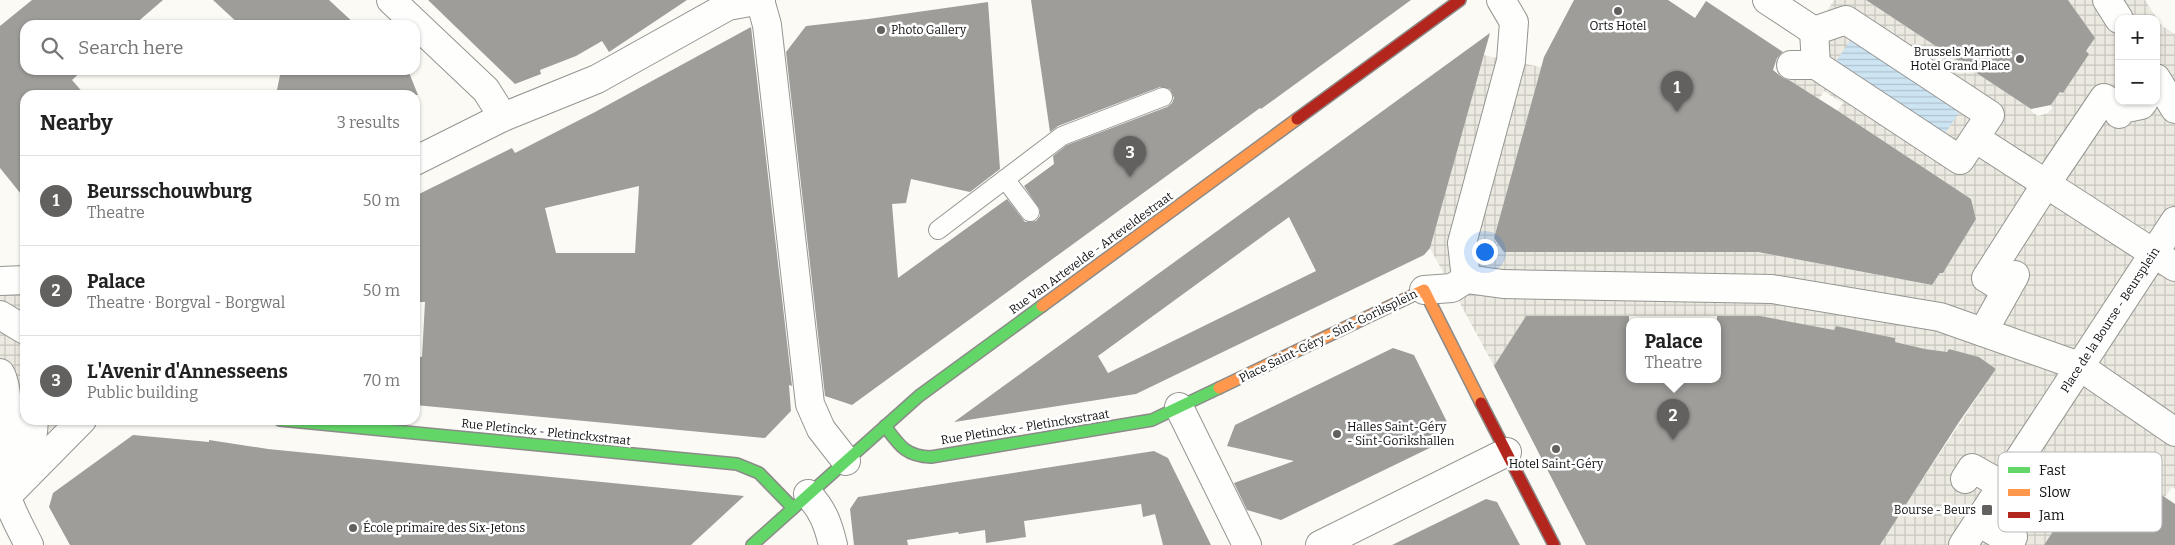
<!DOCTYPE html>
<html lang="en">
<head>
<meta charset="utf-8">
<style>
  body { margin:0; font-family:Bitter,serif; background:#f2f2f2; color:#222 }
  .controls { position:absolute; right:15px; top:15px; display:grid; overflow:hidden; border-radius:10px; box-shadow:0 1px 4px #0004 }
  .controls button { width:45px; height:45px; display:grid; place-items:center; padding:0; border:0; border-bottom:1px solid #e0e0e0; background:#fff; color:#222; font:25px sans-serif }
  .you { position:absolute; left:1484px; top:251px; width:18px; height:18px; margin:-12px; border:4px solid #fff; border-radius:50%; background:#1a73e8; box-shadow:0 0 0 8px #1a73e833 }
  .badge { display:grid; place-items:center; width:32px; height:32px; border-radius:50%; background:#62615f; color:#fff; font-size:16px; font-weight:700 }
  .pin { position:absolute; translate:-50% -41px; filter:drop-shadow(0 1px 2px #0008) }
  .pin::after { content:''; position:absolute; top:26px; width:18px; height:15px; background:inherit; clip-path:polygon(0 0,100% 0,50% 100%) }
  .popup { position:absolute; left:1626px; top:318px; width:95px; height:65px; box-sizing:border-box; display:grid; place-content:center; border-radius:10px; background:#fff; filter:drop-shadow(0 1px 4px #0005); font-size:16px; white-space:nowrap; color:#767676 }
  .popup b { font-size:19px; color:#222 }
  .popup::after { content:''; position:absolute; left:50%; top:100%; margin-left:-10px; border:10px solid transparent; border-top-color:#fff }
  .list { margin:0; padding:0; list-style:none }
  h2 { display:flex; justify-content:space-between; align-items:center; height:65px; margin:0; padding:0 20px; font-size:21px }
  h2 small { font-size:16px; font-weight:400; color:#767676 }
  .list li { display:grid; grid-template-columns:32px 1fr auto; gap:15px; align-items:center; box-sizing:border-box; height:90px; padding:0 20px; border-top:1px solid #e0e0e0 }
  .list b { display:block; font-size:19px; white-space:nowrap }
  .list p { margin:0; font-size:16px; white-space:nowrap; color:#767676 }
  .list em { font-size:16px; font-style:normal; color:#767676 }
  .icon { flex:none; width:28px; height:28px; fill:none; stroke:currentColor; stroke-width:2; stroke-linecap:round; stroke-linejoin:round }
  .map { position:relative; flex:none; width:2175px; height:545px; overflow:hidden }
  .search { position:absolute; background:#fff; box-shadow:0 1px 4px #0004; left:20px; top:20px; width:400px; height:55px; display:flex; align-items:center; gap:12px; box-sizing:border-box; padding:0 18px; border-radius:15px; color:#767676; font-size:19px }
  .panel { position:absolute; background:#fff; box-shadow:0 1px 4px #0004; left:20px; top:90px; width:400px; height:335px; border-radius:15px }
  .map>svg:first-child { display:block }
  .plaza { fill:url(#plaza-grid); fill-rule:evenodd }
  .water { fill:url(#water-rules) }
  .building { fill:#9f9d9a; fill-rule:evenodd }
  .lines { fill:none; stroke-linecap:round; stroke-linejoin:round }
  .lane-casing { stroke:#959592; stroke-width:20 }
  .street-casing { stroke:#959592; stroke-width:30 }
  .fast-casing { stroke:#8c8b89; stroke-width:14 }
  .slow-casing { stroke:#8c8b89; stroke-width:14 }
  .jam-casing { stroke:#8c8b89; stroke-width:14 }
  .lane { stroke:#fefefd; stroke-width:18 }
  .street { stroke:#fefefd; stroke-width:28 }
  .fast { stroke:#63d668; stroke-width:11 }
  .slow { stroke:#ff974d; stroke-width:11 }
  .jam { stroke:#b3261e; stroke-width:11 }
  .poi-dot { fill:#62615f; stroke:#fff; stroke-width:2 }
  .labels { text-anchor:middle; dominant-baseline:central; stroke-width:5; stroke-linejoin:round; paint-order:stroke }
  .poi-label { font-size:12px; fill:#0f0f0f; stroke:#fff; text-anchor:start }
  .street-label { font-size:12px; fill:#0f0f0f; stroke:#fff }
  .key { fill:#fff; stroke:#b7b7b7; stroke-width:1 }
  .key-label { font-size:14px; fill:#0f0f0f }
</style>
</head>
<body>
<div class="map">
<svg width="2175" height="545" viewBox="0 0 2175 545">
  <defs>
    <pattern id="plaza-grid" width="8" height="8" patternUnits="userSpaceOnUse" patternTransform="scale(1.25)"><rect width="8" height="8" fill="#ebe9e0"/><path d="M0 4h8M4 0v8" fill="none" stroke="#c8c7bf"/></pattern>
    <pattern id="water-rules" width="6" height="5" patternUnits="userSpaceOnUse" patternTransform="scale(1.25)"><rect width="6" height="5" fill="#cde4f3"/><path d="M0 2.5h6" fill="none" stroke="#afc2cf"/></pattern>
  </defs>
  <rect width="100%" height="100%" fill="#fbfaf4"/>
  <g class="plaza">
    <path d="M1834 0H1866L2031 109 2032 112 2038 116 2048 113 2052 108 2051 105 2060 92 2063 93 2094 38 2068 0H2145L2161 25 2175 34V489L2172 487 2165 497 2103 456 2044 545H1879L1996 369 1979 357 1949 349 1946 353 1925 349 1895 342V338L1836 326 1834 330 1755 316H1526L1494 366 1430 248 1483 55 1541 67 1494 238 1504 252H1758L1932 285 1940 273H1943L1976 219 1971 199 1837 111 1843 103 1833 97 1824 91 1819 99 1784 77ZM2119 19H2156V101H2119Z"/>
    <path d="M25 290V420H61L16 462 0 470V292Z"/>
  </g>
  <path class="water" d="M1854 35 1962 108 1942 138 1833 66Z"/>
  <g class="building">
    <path d="M32 0H163L134 25H25V70H83L72 80 85 95H25V199L0 168V26Z"/>
    <path d="M213 0H329L356 25H240Z"/>
    <path d="M428 0H687L609 52 602 41 576 56 540 70 541 74 515 84Z"/>
    <path d="M1031 0H1411L1261 109 1260 108 852 405 825 396 786 52 806 26 868 19 988 2 1000 169 970 192 911 179 906 203 892 204 898 278 1007 199 1025 222 1036 221 1040 216V210L1024 186 1054 164 1053 156 1067 145 1167 107 1172 103 1174 98 1170 89 1160 87 1058 126 1050 132Z"/>
    <path d="M1574 0H1668L1695 18 1706 1 1783 52 1777 58 1773 70 1783 78 1789 80 1838 111 1971 199 1976 219 1943 273H1940L1932 285 1758 252H1504L1494 238 1544 57Z"/>
    <path d="M1866 0H2068L2095 38 2086 51 2089 54 2063 93 2060 92 2051 105 2031 109Z"/>
    <path d="M751 27 792 386 789 385 791 411 765 438 415 405V356L422 357 425 302H415V196L512 148 515 153 595 112ZM639 186 635 253H556L545 208Z"/>
    <path d="M1490 33 1430 248 1424 255 1136 394 954 422ZM1289 217 1316 271 1108 373 1098 356Z"/>
    <path d="M281 70H408L418 95H276Z"/>
    <path d="M1526 316H1629V379H1717V316H1760L1834 330 1836 326 1895 338V342L1925 349 1947 352 1949 349 1979 357 1996 369 1959 422 1880 545H1586L1494 366Z"/>
    <path d="M1393 348 1414 355 1447 422 1440 443 1281 520 1247 510 1234 483 1294 461 1227 446 1235 425Z"/>
    <path d="M133 435 209 442V440L268 449 744 496 691 545H70L49 507 53 493Z"/>
    <path d="M1154 451 1168 458 1211 545H1163L1155 514 1143 517 1141 504 1024 521 1026 537 986 543 985 530 959 534 958 532 907 540 908 545H854L850 509 858 497Z"/>
    <path d="M2103 456 2175 504V545H2044Z"/>
    <path d="M1486 499 1497 502 1520 545H1392Z"/>
  </g>
  <g class="lines">
    <g class="lane-casing">
      <g id="lane">
        <path d="M1005 179 1030 212"/>
        <path d="M938 230 1062 136 1163 97"/>
      </g>
    </g>
    <g class="street-casing">
      <g id="street">
        <path d="M391 0 486 90 503 117"/>
        <path d="M760 0 767 25 810 404 821 429 846 461"/>
        <path d="M1767 0 1814 31"/>
        <path d="M2107 0 2119 19"/>
        <path d="M1846 20 1990 115 1960 160 1816 65 1814 31Z"/>
        <path d="M1791 65H1816"/>
        <path d="M2156 78 2175 109"/>
        <path d="M2119 114 2122 109 2141 105 2144 101"/>
        <path d="M1975 138 2175 267"/>
        <path d="M415 161 503 117 597 79 728 6 761 0"/>
        <path d="M1466 279 1503 284 1772 289 1940 317 2079 366 2175 432"/>
        <path d="M0 281 25 280"/>
        <path d="M1424 290 1452 288 1466 279 1462 243 1511 61 1514 22 1501 0"/>
        <path d="M2006 290 1986 278 2046 184 2104 98 2122 109"/>
        <path d="M0 315 25 330"/>
        <path d="M1983 332 2015 275"/>
        <path d="M0 373C9 388 7 421 5 440 4 450 0 460 1 470 3 497 17 521 29 545"/>
        <path d="M1179 407 1247 545"/>
        <path d="M16 462 33 432 34 420"/>
        <path d="M1965 479 1972 468 2002 485"/>
        <path d="M808 494C823 510 828 524 833 545"/>
        <path d="M0 501 6 497 82 420"/>
        <path d="M1978 522 2011 541 2013 537"/>
        <path d="M1320 545 1507 452"/>
        <path d="M1963 545 2175 221"/>
      </g>
    </g>
    <g class="fast-casing">
      <g id="fast">
        <path d="M280 420 737 464 759 473 793 508"/>
        <path d="M885 426C899 445 905 456 931 457L1152 420 1219 388"/>
        <path d="M752 545 919 396 1042 306"/>
      </g>
    </g>
    <g class="slow-casing">
      <g id="slow">
        <path d="M1042 306 1297 119"/>
        <path d="M1219 388 1424 290 1481 403"/>
      </g>
    </g>
    <g class="jam-casing">
      <g id="jam">
        <path d="M1297 119 1460 0"/>
        <path d="M1481 403 1554 545"/>
      </g>
    </g>
    <use href="#lane" class="lane"/>
    <use href="#street" class="street"/>
    <use href="#fast" class="fast"/>
    <use href="#slow" class="slow"/>
    <use href="#jam" class="jam"/>
  </g>
  <g class="poi-dot">
    <circle cx="1618" cy="11" r="5"/>
    <circle cx="881" cy="30" r="5"/>
    <circle cx="2020" cy="59" r="5"/>
    <circle cx="1337" cy="434" r="5"/>
    <circle cx="1556" cy="449" r="5"/>
    <rect x="1981" y="504" width="12" height="12" rx="2.5"/>
    <circle cx="353" cy="528" r="5"/>
  </g>
  <g class="labels">
    <g class="poi-label">
      <text x="1618" y="26" text-anchor="middle">Orts Hotel</text>
      <text x="891" y="30">Photo Gallery</text>
      <text x="2010" y="52" text-anchor="end">Brussels Marriott<tspan x="2010" dy="14">Hotel Grand Place</tspan></text>
      <text x="1347" y="427">Halles Saint-Géry<tspan x="1347" dy="14">- Sint-Gorikshallen</tspan></text>
      <text x="1556" y="464" text-anchor="middle">Hotel Saint-Géry</text>
      <text x="1976" y="510" text-anchor="end">Bourse - Beurs</text>
      <text x="363" y="528">École primaire des Six-Jetons</text>
    </g>
    <g class="street-label">
      <text transform="translate(1091 253) rotate(-36)">Rue Van Artevelde - Arteveldestraat</text>
      <text transform="translate(2110 320) rotate(-57)">Place de la Bourse - Beursplein</text>
      <text transform="translate(1328 336) rotate(-26)">Place Saint-Géry - Sint-Goriksplein</text>
      <text transform="translate(1025 427) rotate(-9)">Rue Pletinckx - Pletinckxstraat</text>
      <text transform="translate(546 432) rotate(6)">Rue Pletinckx - Pletinckxstraat</text>
    </g>
  </g>
  <rect x="1998" y="452" width="164" height="80" rx="8" class="key"/>
  <rect x="2008" y="467" width="22" height="6" fill="#63d668"/>
  <rect x="2008" y="489" width="22" height="7" fill="#ff974d"/>
  <rect x="2008" y="512" width="22" height="6" fill="#b3261e"/>
  <g class="key-label">
    <text x="2039" y="475">Fast</text>
    <text x="2039" y="497">Slow</text>
    <text x="2039" y="520">Jam</text>
  </g>
</svg>
<div class="controls">
<button>+</button>
<button>−</button>
</div>
<div class="you"></div>
<div class="pin badge" style="left:1677px;top:112px">1</div>
<div class="pin badge" style="left:1673px;top:440px">2</div>
<div class="popup"><b>Palace</b>Theatre</div>
<div class="pin badge" style="left:1130px;top:177px">3</div>
<div class="search"><svg class="icon" aria-label="search" viewBox="0 0 24 24"><circle cx="10" cy="10" r="6"/><path d="M15 15l6 6"/></svg>Search here</div>
<section class="panel">
<h2>Nearby<small>3 results</small></h2>
<ul class="list">
<li><span class="badge">1</span><div><b>Beursschouwburg</b><p>Theatre</p></div><em>50 m</em></li>
<li><span class="badge">2</span><div><b>Palace</b><p>Theatre · Borgval - Borgwal</p></div><em>50 m</em></li>
<li><span class="badge">3</span><div><b>L'Avenir d'Annesseens</b><p>Public building</p></div><em>70 m</em></li>
</ul>
</section>
</div>
</body>
</html>
